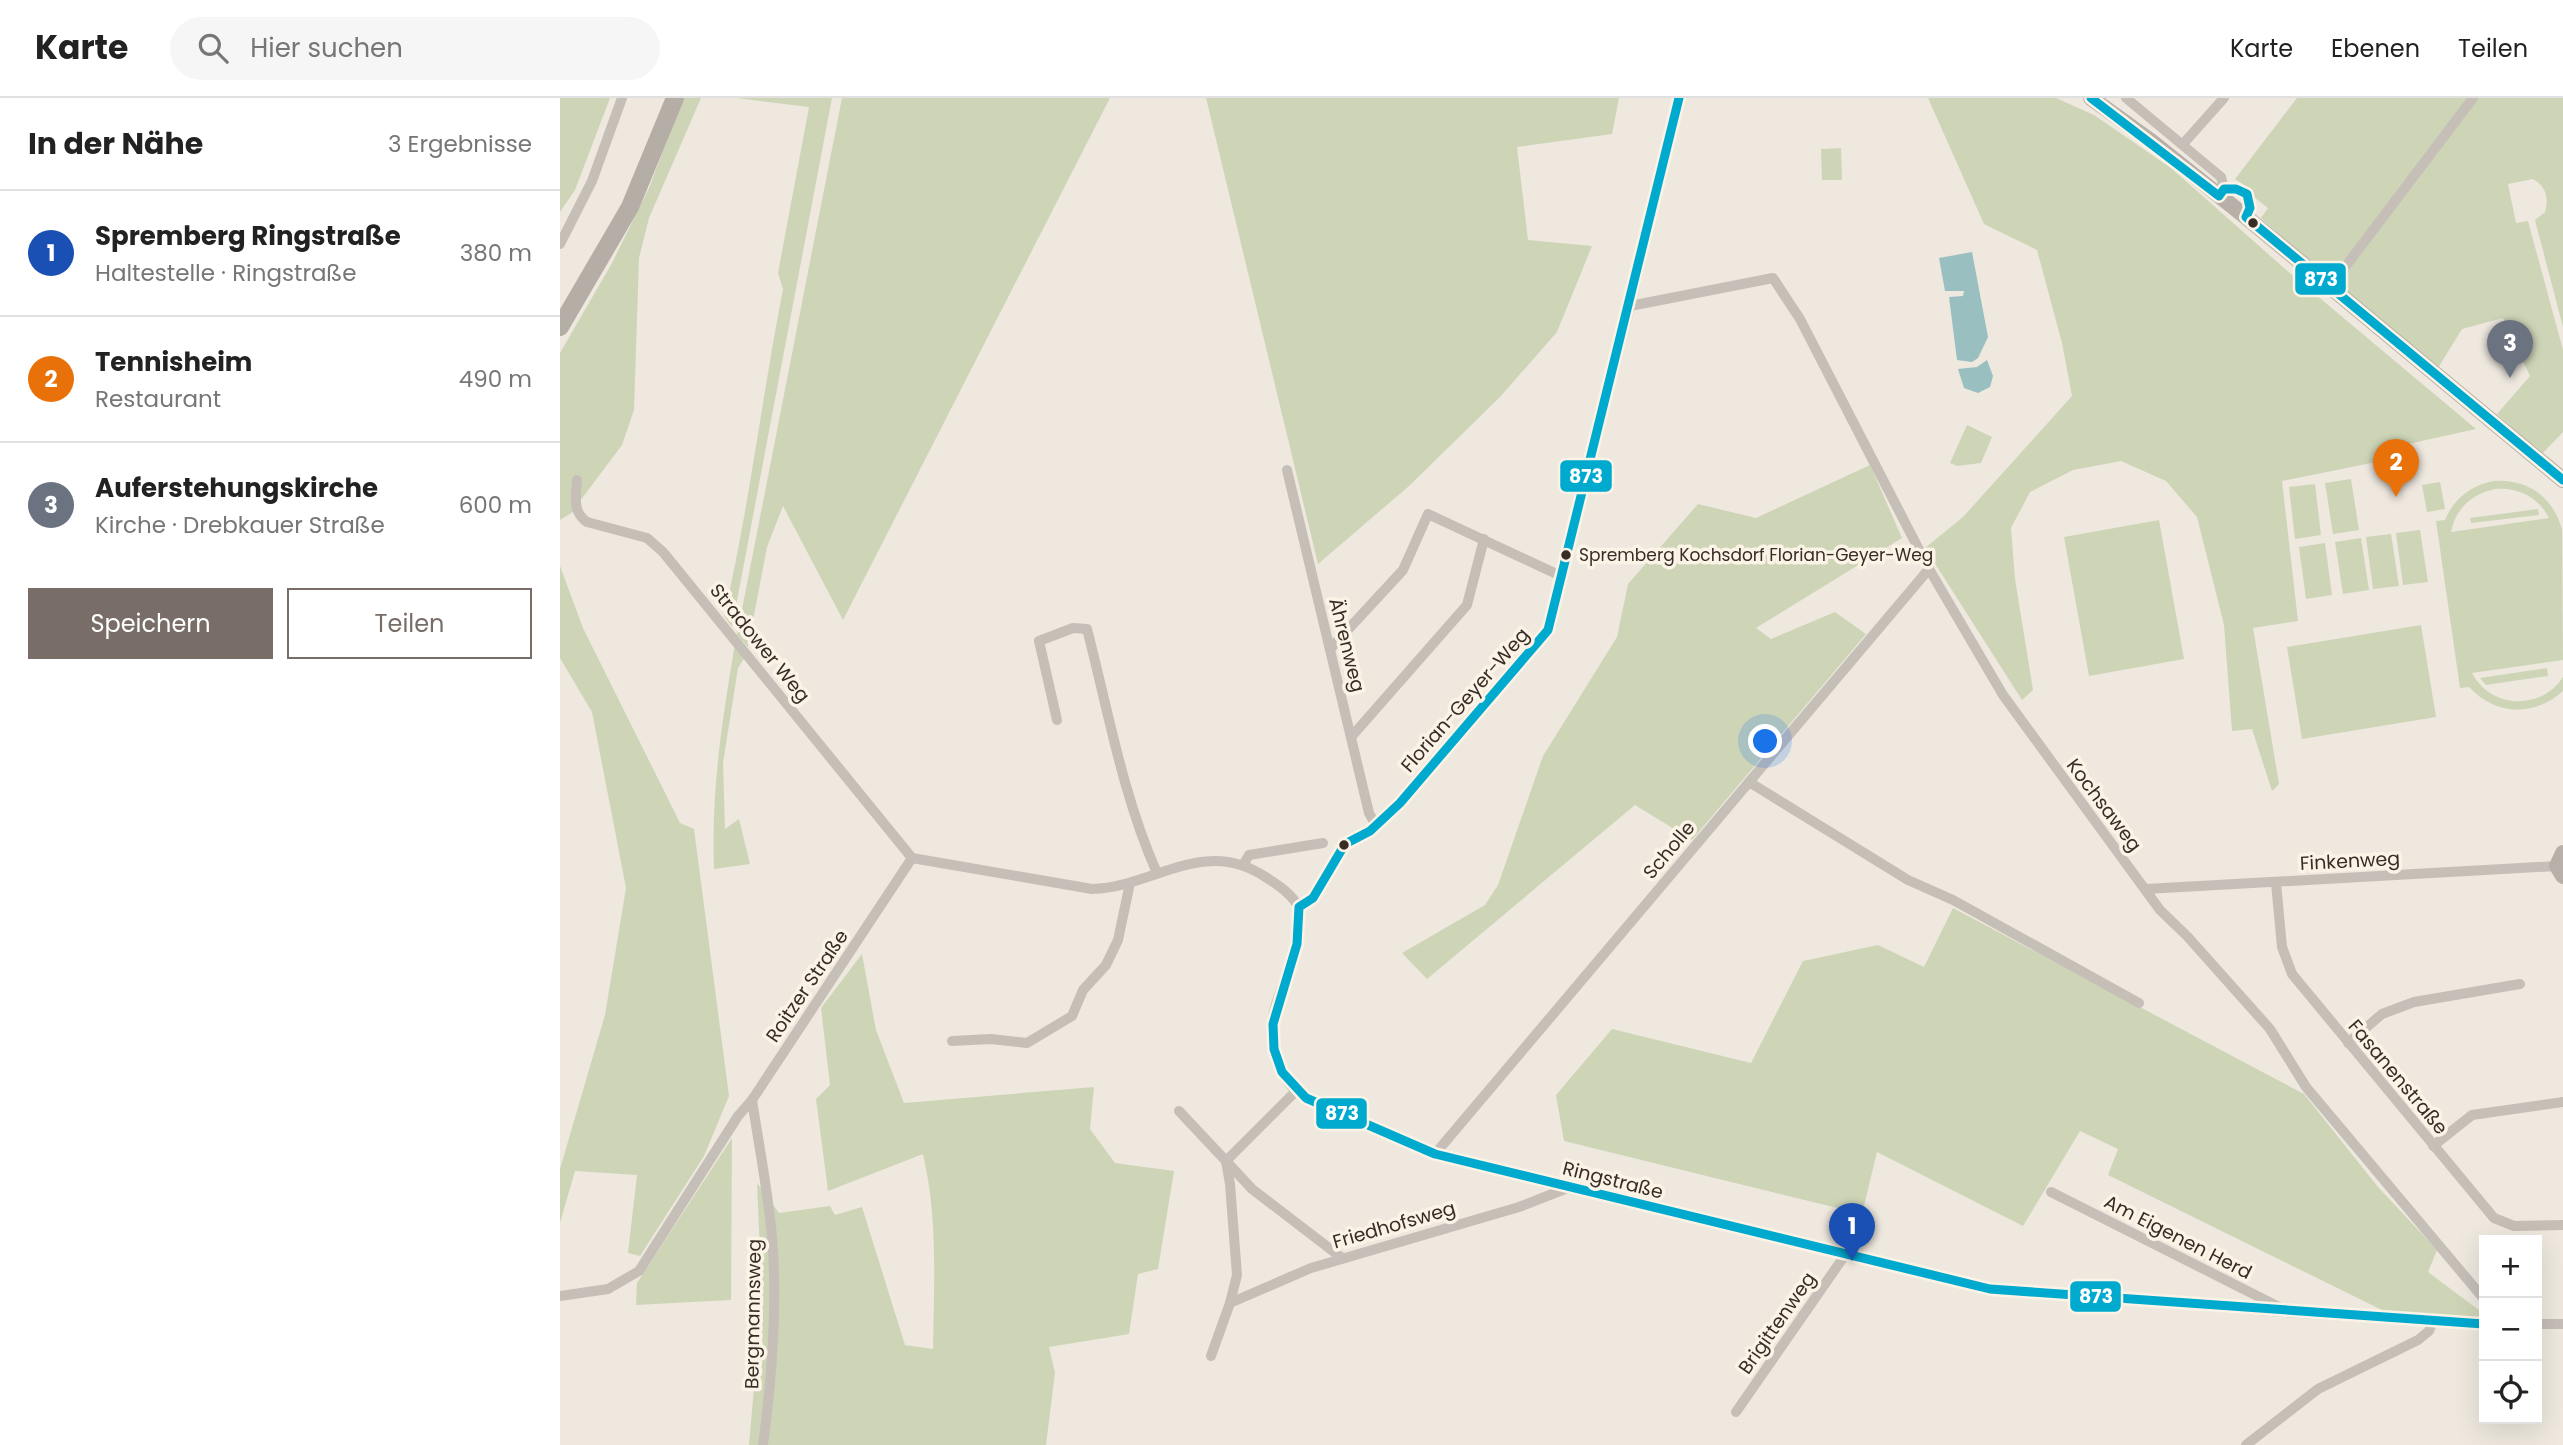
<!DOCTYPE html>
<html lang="de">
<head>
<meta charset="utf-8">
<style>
  body { margin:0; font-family:Poppins,sans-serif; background:#f6f6f6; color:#222 }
  .controls { position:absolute; right:21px; bottom:21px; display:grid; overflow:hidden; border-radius:0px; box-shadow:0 7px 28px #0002 }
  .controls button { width:63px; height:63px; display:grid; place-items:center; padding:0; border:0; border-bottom:2px solid #e0e0e0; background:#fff; color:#222; font:35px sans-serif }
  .you { position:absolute; left:1206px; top:644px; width:24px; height:24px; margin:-18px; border:5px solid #fff; border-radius:50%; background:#1a73e8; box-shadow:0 0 0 10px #1a73e833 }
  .badge { display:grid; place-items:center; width:46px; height:46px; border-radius:50%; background:#786e67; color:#fff; font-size:23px; font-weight:700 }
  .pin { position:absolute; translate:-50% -58px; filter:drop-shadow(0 2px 4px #0008) }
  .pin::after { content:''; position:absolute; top:37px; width:24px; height:21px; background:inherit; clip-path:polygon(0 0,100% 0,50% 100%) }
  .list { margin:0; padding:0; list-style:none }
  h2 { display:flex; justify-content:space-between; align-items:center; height:91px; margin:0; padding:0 28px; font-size:30px }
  h2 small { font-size:23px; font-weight:400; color:#767676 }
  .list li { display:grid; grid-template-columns:46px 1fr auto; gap:21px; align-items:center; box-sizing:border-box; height:126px; padding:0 28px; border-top:2px solid #e0e0e0 }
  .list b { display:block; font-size:26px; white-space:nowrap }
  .list p { margin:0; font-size:23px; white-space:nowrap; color:#767676 }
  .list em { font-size:23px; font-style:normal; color:#767676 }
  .actions { display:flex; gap:14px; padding:21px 28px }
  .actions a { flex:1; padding:16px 0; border:2px solid #786e67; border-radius:0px; text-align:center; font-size:24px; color:#786e67 }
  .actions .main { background:#786e67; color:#fff }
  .icon { flex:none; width:38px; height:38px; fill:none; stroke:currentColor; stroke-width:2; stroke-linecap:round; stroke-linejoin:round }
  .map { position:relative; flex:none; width:2003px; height:1347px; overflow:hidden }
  header { display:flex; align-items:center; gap:42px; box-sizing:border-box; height:98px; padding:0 35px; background:#fff; border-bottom:2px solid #e0e0e0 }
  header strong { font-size:33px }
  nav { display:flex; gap:38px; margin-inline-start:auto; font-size:24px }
  .search { width:490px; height:63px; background:#f6f6f6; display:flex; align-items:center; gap:18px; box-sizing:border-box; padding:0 24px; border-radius:38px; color:#767676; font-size:26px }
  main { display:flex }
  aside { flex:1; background:#fff }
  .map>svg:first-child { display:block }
  .green { fill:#ced5b7; fill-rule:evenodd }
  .water { fill:#99bfc1 }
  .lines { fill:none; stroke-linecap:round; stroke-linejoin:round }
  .street { stroke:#c6bfb8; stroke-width:10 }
  .secondary { stroke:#b7b0a9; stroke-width:16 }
  .primary { stroke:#b5aea7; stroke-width:18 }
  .bus-1-casing { stroke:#fbf3e6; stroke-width:14 }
  .bus-1 { stroke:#00a9ce; stroke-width:9 }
  .bus-dot { fill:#382d26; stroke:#fbf3e6; stroke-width:2.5 }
  .labels { text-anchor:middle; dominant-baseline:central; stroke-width:7; stroke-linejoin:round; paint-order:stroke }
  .bus-label { font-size:17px; fill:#382d26; stroke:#fbf3e6; text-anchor:start }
  .street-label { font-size:19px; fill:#382d26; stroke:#fbf3e6 }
  .line-badge { stroke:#fbf3e6; stroke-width:2.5 }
  .badge-label { font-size:19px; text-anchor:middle; font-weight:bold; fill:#fff }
</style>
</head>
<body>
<header>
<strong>Karte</strong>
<div class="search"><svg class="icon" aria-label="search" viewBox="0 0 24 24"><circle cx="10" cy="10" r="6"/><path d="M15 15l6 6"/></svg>Hier suchen</div>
<nav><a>Karte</a><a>Ebenen</a><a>Teilen</a></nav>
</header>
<main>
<aside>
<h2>In der Nähe<small>3 Ergebnisse</small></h2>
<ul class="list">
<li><span class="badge" style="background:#1a4fb4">1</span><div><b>Spremberg Ringstraße</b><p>Haltestelle · Ringstraße</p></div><em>380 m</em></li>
<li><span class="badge" style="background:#e8710a">2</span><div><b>Tennisheim</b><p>Restaurant</p></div><em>490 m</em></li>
<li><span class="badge" style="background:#6b7280">3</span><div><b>Auferstehungskirche</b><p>Kirche · Drebkauer Straße</p></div><em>600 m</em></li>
</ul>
<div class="actions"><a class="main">Speichern</a><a>Teilen</a></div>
</aside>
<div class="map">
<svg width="2003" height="1347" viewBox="0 0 2003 1347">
  <rect width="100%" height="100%" fill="#eee8df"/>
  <g class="green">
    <path d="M0 0H50L15 92 0 114Z"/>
    <path d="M123 0H141L89 120 79 160 74 312 62 347 20 403 21 409 0 422V255L52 165 89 90Z"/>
    <path d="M177 0H272L172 529 164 518C189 410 202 299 223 191L218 175 249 9Z"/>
    <path d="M282 0H550L283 522 223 408 207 449 188 549 177 537Z"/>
    <path d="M646 0H1059L1052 36 957 49 968 142 1032 148 997 234 940 299 849 388 758 466Z"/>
    <path d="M1368 0H1496L1534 17 1611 70 1724 170 1916 331 1848 346 1846 358 1722 383 1738 523 1693 530 1719 686 1712 693 1692 631 1672 633 1664 527 1637 419 1606 383 1561 363 1513 372 1470 394 1451 430 1455 481 1473 592 1462 602 1365 450 1403 419 1512 298 1502 245 1477 152 1424 126Z"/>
    <path d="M1737 0H2003V229L1975 122 1985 114C1989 100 1986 88 1973 81L1948 86 1956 125 1968 123 2003 252V334L1982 356 1937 316 1970 278 1943 220 1902 231 1875 275 1701 120 1708 110 1690 96 1692 92 1675 81Z"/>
    <path d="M1281 50 1282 82H1262L1261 51Z"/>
    <path d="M1407 327 1432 339 1421 365 1397 368 1390 365Z"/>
    <path d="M1310 367 1342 440 1196 530 1211 541 1275 514 1306 536 1132 742 1075 707 867 881 842 855 925 807 938 787 983 658 1057 539 1068 486 1138 406 1196 420Z"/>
    <path d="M1791 381 1799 432 1773 436 1765 385Z"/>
    <path d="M1933 383C1968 381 1992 398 2002 431L2003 562 1912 575C1931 611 1981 613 2003 579V593C1974 619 1936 618 1909 589L1900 590 1876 423 1885 422C1894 400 1911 388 1933 383ZM1935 391C1958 389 1978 399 1989 420L1891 434C1896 410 1912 396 1935 391Z"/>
    <path d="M1880 384 1885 411 1867 414 1862 387Z"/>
    <path d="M1755 386 1761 437 1735 441 1729 389Z"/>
    <path d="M1978 411 1979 417 1911 425 1910 420Z"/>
    <path d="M1599 422 1624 561 1529 578 1504 439Z"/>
    <path d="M1860 432 1868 484 1843 487 1836 435Z"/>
    <path d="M1831 436 1839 488 1813 491 1806 439Z"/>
    <path d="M1801 440 1809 492 1783 496 1775 444Z"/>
    <path d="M1765 445 1772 497 1746 501 1739 449Z"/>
    <path d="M0 468 23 530 120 725 134 731 169 998 144 1058 80 1158 68 1155 77 1077 15 1073 0 1125V1071L45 917 66 790 32 614 0 560Z"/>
    <path d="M1861 527 1876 619 1742 641 1727 549Z"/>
    <path d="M175 546 185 559 178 570 163 665 165 731 179 721 190 766 154 771C151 693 162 623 175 546Z"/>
    <path d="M1987 570 1988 578 1926 587 1920 580Z"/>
    <path d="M1393 810 1744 996 1818 1089 1877 1152 1868 1174 1924 1216 1922 1220 1824 1213 1548 1077 1558 1051 1520 1033 1463 1128 1317 1054 1302 1116 1004 1043 996 997 1052 931 1191 965 1243 863 1318 847 1364 869Z"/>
    <path d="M302 856 316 932 344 1005 534 989 530 1031 555 1065 614 1073 598 1171 578 1176 569 1236 489 1249 495 1275 486 1347H189L202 1198 197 1085 219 1115 270 1108 275 1117 302 1109 345 1247 373 1251C374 1185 378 1120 363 1056L268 1093 256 1001 270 987 261 910Z"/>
    <path d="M172 1040 171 1202 76 1207 77 1185Z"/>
  </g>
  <g class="water">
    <path d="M1412 154 1428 239 1418 260 1412 264 1397 262 1389 199 1403 198 1404 193H1385L1379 160Z"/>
    <path d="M1427 262 1433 278 1430 289 1418 295 1404 290 1398 271 1417 269Z"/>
  </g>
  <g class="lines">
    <g class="street">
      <path d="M1566 0 1661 79 1664 91 1659 98"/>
      <path d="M1623 46 1664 0"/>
      <path d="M0 146 32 83 62 0"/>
      <path d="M1770 189 1913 0"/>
      <path d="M1070 208 1213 180 1240 221 1369 471 1443 597 1600 812 1627 838 1710 931 1746 989 1924 1201"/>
      <path d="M727 372 809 715 816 728"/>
      <path d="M17 382C16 398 12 414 27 424L87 440 103 454 352 760"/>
      <path d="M770 551 843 472 868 416 1001 478"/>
      <path d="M497 622 479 543 513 530 527 531C548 612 563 699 597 775"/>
      <path d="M792 638 907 507 924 441"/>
      <path d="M1189 684 1348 782 1393 802 1579 905"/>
      <path d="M683 767 689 757 763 745"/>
      <path d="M1716 785 1722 849 1732 876 1934 1120 1954 1128 2003 1127"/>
      <path d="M1586 791 1997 768"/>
      <path d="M739 809C739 818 740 828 739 836 735 863 720 888 714 914 708 945 718 984 746 1000L875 1056 1430 1191 1723 1214 1924 1226"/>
      <path d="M739 809 753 800 785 746 810 733 840 705 988 532 1070 208 1119 0"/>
      <path d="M392 943 431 941 467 945 512 918 523 892 546 867 558 842 570 785"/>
      <path d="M1788 945 1822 916 1854 904 1960 886"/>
      <path d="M735 994 666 1063 692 1091 782 1160"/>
      <path d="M192 1002C199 1048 208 1093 212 1139 218 1208 212 1279 203 1347"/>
      <path d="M619 1013 666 1063 670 1086 677 1177 670 1205 651 1258"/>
      <path d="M1873 1048 1912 1017 2003 1004"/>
      <path d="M875 1056 1369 471"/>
      <path d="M1491 1094 1723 1211"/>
      <path d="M0 1198 48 1191 79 1173 178 1018 192 1002 352 760 532 791C595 789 644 737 707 780 720 788 731 796 739 809"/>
      <path d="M670 1205 751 1170 959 1109 1010 1089"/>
      <path d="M1977 1226H2003"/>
      <path d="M1176 1314 1285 1157"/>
      <path d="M1686 1347 1758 1291 1858 1242 1869 1233 1873 1223"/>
    </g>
    <g class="secondary">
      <path d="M1531 0 1592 44 1686 119 2003 382"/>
      <path d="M2003 755 1997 768 2003 778"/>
    </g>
    <path class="primary" d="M0 229 70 109 115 0"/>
    <g class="bus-1-casing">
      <g id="bus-1">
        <path d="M1119 0 988 532 840 705 810 733 785 746 753 800 739 809 737 846 713 926 714 951 722 974 746 1000 875 1056 1430 1191 1924 1226"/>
        <path d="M1531 0 1659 98 1664 91H1676L1687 96 1690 110 1686 119 2003 382"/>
      </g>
    </g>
    <use href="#bus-1" class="bus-1"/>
  </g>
  <g class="bus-dot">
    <circle cx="1693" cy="125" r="6"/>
    <circle cx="1006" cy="457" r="6"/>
    <circle cx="784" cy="747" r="6"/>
  </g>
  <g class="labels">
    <g class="bus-label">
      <text x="1019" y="457">Spremberg Kochsdorf Florian-Geyer-Weg</text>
    </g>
    <g class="street-label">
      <text transform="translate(200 545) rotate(51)">Stradower Weg</text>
      <text transform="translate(787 547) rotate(76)">Ährenweg</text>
      <text transform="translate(905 602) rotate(-49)">Florian-Geyer-Weg</text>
      <text transform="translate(1544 707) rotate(53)">Kochsaweg</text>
      <text transform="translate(1109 752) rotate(-50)">Scholle</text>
      <text transform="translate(1790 763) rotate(-3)">Finkenweg</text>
      <text transform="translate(247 888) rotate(-56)">Roitzer Straße</text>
      <text transform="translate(1838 979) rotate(50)">Fasanenstraße</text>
      <text transform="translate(1053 1082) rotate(14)">Ringstraße</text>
      <text transform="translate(834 1127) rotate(-16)">Friedhofsweg</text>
      <text transform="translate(1618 1139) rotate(27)">Am Eigenen Herd</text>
      <text transform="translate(193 1216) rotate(-89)">Bergmannsweg</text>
      <text transform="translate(1217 1225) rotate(-55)">Brigittenweg</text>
    </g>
  </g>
  <g class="line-badge">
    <rect x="1734" y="164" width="53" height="34" rx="7" fill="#00a9ce"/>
    <rect x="999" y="361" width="54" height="34" rx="7" fill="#00a9ce"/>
    <rect x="755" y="999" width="53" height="33" rx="7" fill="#00a9ce"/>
    <rect x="1509" y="1182" width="53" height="33" rx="7" fill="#00a9ce"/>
  </g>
  <g class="badge-label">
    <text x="1761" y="188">873</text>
    <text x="1026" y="385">873</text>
    <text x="782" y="1022">873</text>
    <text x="1536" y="1205">873</text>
  </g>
</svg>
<div class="controls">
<button>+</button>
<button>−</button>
<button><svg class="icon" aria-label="locate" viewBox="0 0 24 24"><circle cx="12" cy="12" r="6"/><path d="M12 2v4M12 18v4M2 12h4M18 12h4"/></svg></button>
</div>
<div class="you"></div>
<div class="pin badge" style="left:1292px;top:1163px;background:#1a4fb4">1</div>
<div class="pin badge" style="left:1836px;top:399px;background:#e8710a">2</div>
<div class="pin badge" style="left:1950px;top:280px;background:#6b7280">3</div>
</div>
</main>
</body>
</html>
